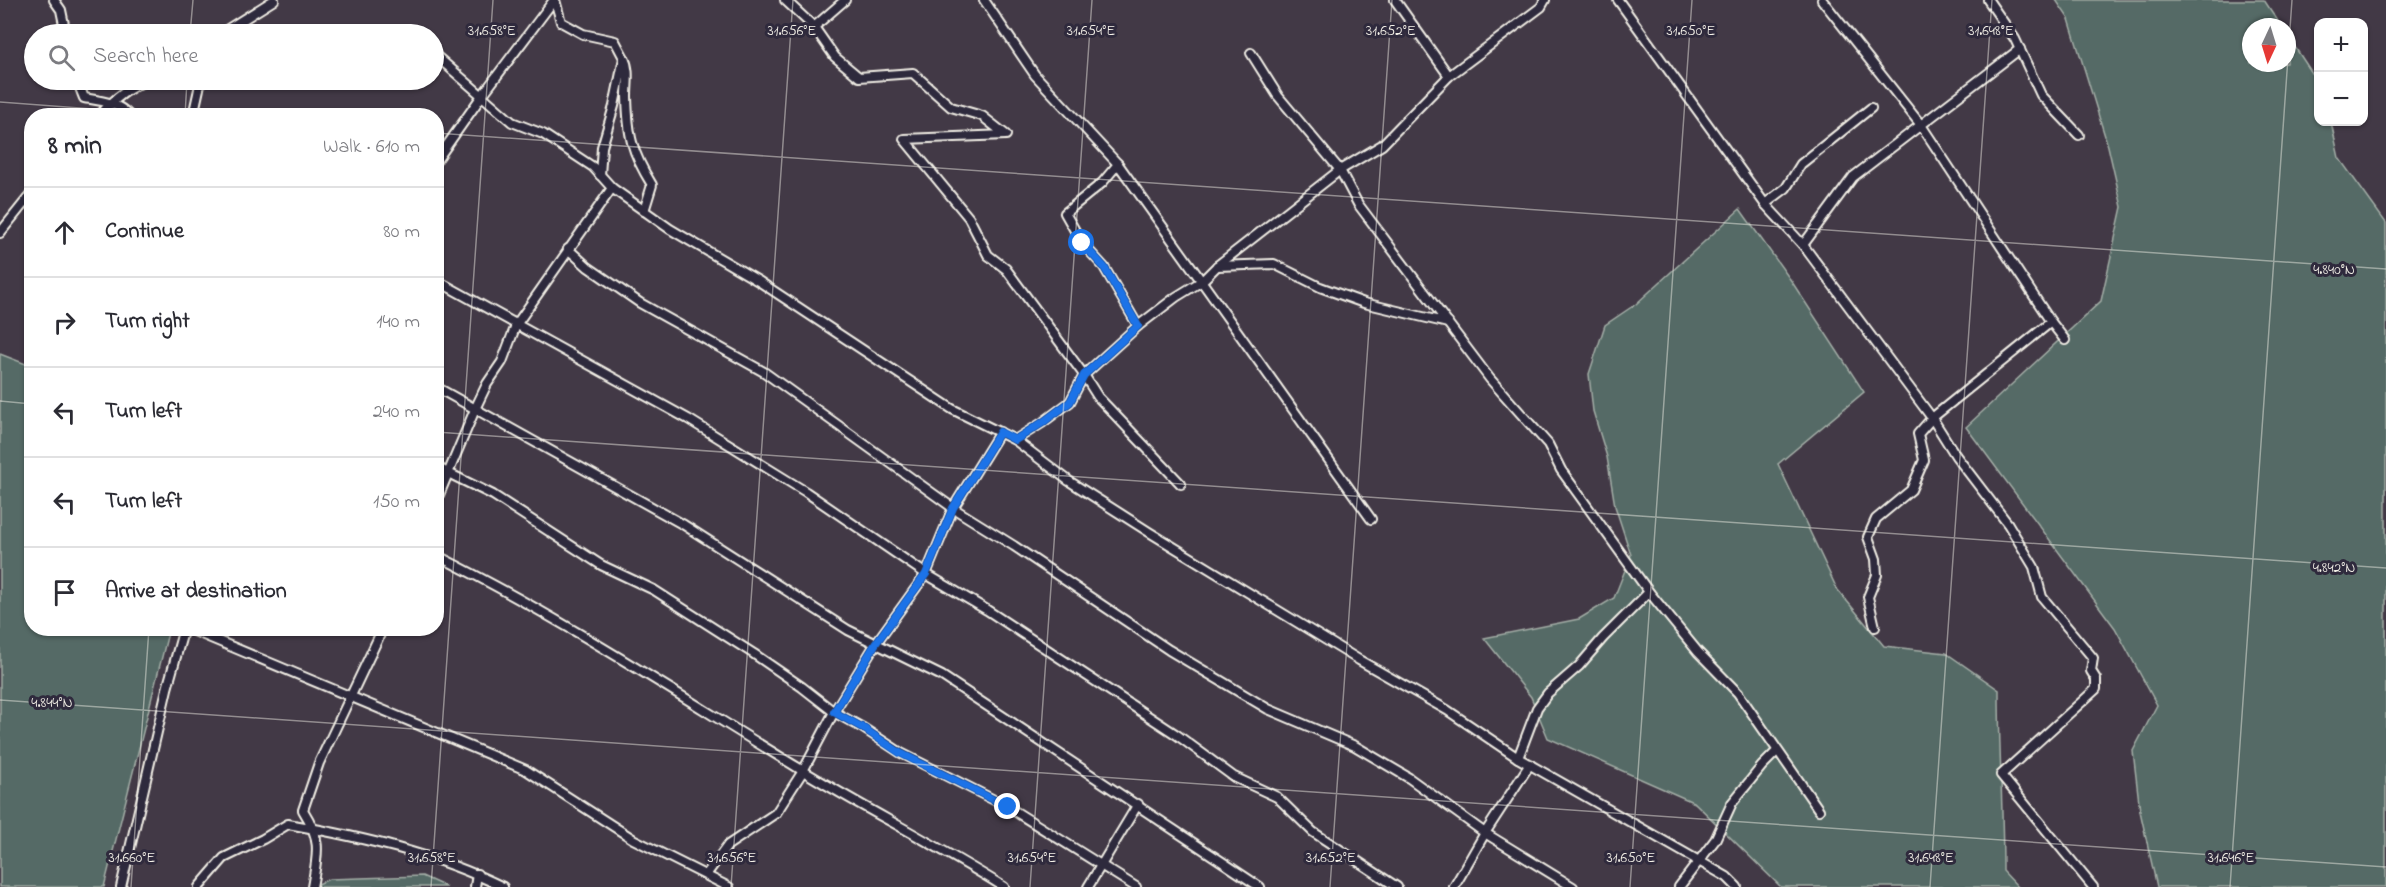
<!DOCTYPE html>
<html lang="en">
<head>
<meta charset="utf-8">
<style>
  body { margin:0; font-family:"Indie Flower",sans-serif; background:#f2f2f3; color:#2b2b33 }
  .controls { position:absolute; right:18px; top:18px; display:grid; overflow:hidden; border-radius:12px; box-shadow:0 2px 4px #0004 }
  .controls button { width:54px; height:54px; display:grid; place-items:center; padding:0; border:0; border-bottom:2px solid #e1e1e2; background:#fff; color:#2b2b33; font:30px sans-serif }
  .compass { position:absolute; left:2242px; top:18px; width:54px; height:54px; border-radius:50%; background:#fff; box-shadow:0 2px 4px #0004; rotate:184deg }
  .stop { position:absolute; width:18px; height:18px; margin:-14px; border:4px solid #1a73e8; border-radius:50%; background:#fff }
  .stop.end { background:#1a73e8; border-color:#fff; box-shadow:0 2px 6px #0008 }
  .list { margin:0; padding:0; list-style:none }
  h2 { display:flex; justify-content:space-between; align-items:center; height:78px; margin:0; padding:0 24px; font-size:26px }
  h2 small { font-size:20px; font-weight:400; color:#7c7c81 }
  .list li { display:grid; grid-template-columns:39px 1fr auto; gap:18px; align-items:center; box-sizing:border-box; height:90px; padding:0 24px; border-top:2px solid #e1e1e2 }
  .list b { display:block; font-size:22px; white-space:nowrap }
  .list em { font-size:20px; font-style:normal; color:#7c7c81 }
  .icon { flex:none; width:33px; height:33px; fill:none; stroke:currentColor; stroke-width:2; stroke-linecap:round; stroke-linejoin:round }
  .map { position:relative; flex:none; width:2386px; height:887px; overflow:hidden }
  .search { position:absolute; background:#fff; box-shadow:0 2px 4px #0004; left:24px; top:24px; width:420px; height:66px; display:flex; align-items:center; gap:15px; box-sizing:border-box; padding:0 21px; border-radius:33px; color:#7c7c81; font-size:22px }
  .panel { position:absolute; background:#fff; box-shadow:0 2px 4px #0004; left:24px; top:108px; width:420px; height:528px; border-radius:24px }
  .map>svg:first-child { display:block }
  .green { fill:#546b66; stroke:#a4aea7; stroke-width:1.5 }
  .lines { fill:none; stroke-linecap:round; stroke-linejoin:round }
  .minor-casing { stroke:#f4f1e8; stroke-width:12 }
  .minor { stroke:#2f2a3d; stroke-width:8 }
  .route { stroke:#1a73e8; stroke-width:8 }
  .ticks { fill:none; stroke:#f4f1e8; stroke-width:1.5; stroke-opacity:0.45 }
  .ticks-label { font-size:15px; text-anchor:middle; fill:#f4f1e8; stroke:#2f2a3d; stroke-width:6; stroke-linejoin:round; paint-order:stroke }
</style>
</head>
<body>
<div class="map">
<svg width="2386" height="887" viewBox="0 0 2386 887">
  <rect width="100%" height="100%" fill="#423946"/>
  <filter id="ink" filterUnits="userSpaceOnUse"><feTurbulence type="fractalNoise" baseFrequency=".0167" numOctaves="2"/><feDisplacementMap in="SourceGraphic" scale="12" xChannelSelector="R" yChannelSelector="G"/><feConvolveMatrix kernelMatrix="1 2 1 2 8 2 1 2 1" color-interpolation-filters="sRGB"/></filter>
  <g filter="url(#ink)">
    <g class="green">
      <path d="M2056 0H2264L2282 27H2251V63H2287V35L2318 82V122H2331L2339 158 2386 223V887H2157L2140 811 2133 751 2157 705 2115 628 1966 427 2101 301 2122 207 2108 146 2069 19Z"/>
      <path d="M1740 209 1792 282 1864 392 1778 464 1837 589 1884 646 1946 653 1999 690C1999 750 2003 810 2003 871L2018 887H1781L1695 803 1548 738 1531 697 1484 638 1579 619 1614 598 1631 555 1615 506 1607 457 1593 411 1589 374 1605 325 1636 304Z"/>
      <path d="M0 354 31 366 32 628 169 629 104 887H0Z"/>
      <path d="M422 876 446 887H312L329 879Z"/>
    </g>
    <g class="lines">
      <g class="minor-casing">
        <g id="minor">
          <path d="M54 0 61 10 66 34"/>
          <path d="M555 0 561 22 583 34 615 41 624 58 614 106 602 147 600 175"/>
          <path d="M785 0 814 27"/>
          <path d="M845 0 814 27 835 57 859 77 913 73 951 107 982 116 1006 135 904 139 969 218 988 255 1006 269 1084 375 1098 397 1181 484"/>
          <path d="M984 0 1035 75 1118 164 1102 183 1065 213 1082 243 1104 267 1138 326"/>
          <path d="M1395 0 1449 76"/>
          <path d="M1618 0 1765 204 1803 245 1932 418 1956 456 2008 524 2034 567 2042 597 2093 658 2091 671 2096 679V689L2001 775 2093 887"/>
          <path d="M1822 0 1921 125 2051 322 1932 418 1918 434 1924 460 1911 490 1876 519 1868 537 1876 559 1877 575 1868 597 1875 627"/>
          <path d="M1988 0 2015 39 2041 95 2079 135"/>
          <path d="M220 34 274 0"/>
          <path d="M361 34 373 32 402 34"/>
          <path d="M1251 53 1278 96 1340 170 1358 204 1490 379 1548 444 1561 470 1649 592 1698 652 1738 693 1819 810"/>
          <path d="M434 54 512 122 543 134 593 167 612 188 516 325 502 362 487 384 476 407 436 502"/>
          <path d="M624 58C630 70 627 83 627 96 628 135 631 151 652 185L644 211"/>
          <path d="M77 80 84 98C102 101 117 102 130 116"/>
          <path d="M99 116C113 100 128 87 148 80"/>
          <path d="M193 116 201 80"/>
          <path d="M436 161 481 97 554 0"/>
          <path d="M1118 164 1371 519"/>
          <path d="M612 188 670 229 760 282 952 409 1015 440 1069 481 1149 532 1359 660 1447 710 1518 758 1727 877 1737 887"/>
          <path d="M1765 204 1786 188 1801 164 1871 108"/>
          <path d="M0 233 32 193"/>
          <path d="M1803 245 1853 177 2020 49"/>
          <path d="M568 249 588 267 640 303 764 372 953 508 1014 546 1169 650 1268 709 1355 746 1409 778 1485 833 1573 887"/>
          <path d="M1217 266 1274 264 1320 287 1364 303 1448 323"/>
          <path d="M436 280 688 419 806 492 926 574 987 610 1177 735 1234 777 1277 797 1313 832 1397 887"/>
          <path d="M2051 322 2065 340"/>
          <path d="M436 387 684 525 848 630 942 676 1260 887"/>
          <path d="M1015 440 1042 423 1070 402 1084 375 1138 326 1176 297 1202 281 1217 266 1340 170 1382 145 1449 76 1541 7 1545 0"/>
          <path d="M436 467 493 495 601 565 654 590 754 654 802 687 834 712 863 728 901 753 1008 807 1136 887"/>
          <path d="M436 555C562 618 680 696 800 769 867 810 937 845 1004 887"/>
          <path d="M187 628 526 770 633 839 729 887"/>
          <path d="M1518 758 1537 708 1548 693 1579 666 1603 638 1649 592"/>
          <path d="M706 875 728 845 776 813 803 771 834 712 876 643 926 574 953 508 1000 432"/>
          <path d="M121 887 167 689 184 628"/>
          <path d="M199 887 224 858 263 839 288 824C361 837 436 854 503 887"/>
          <path d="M312 887C318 853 322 840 303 810L319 763 383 628"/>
          <path d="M475 887 477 874"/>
          <path d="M1088 887 1138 804"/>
          <path d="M1454 887 1485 833 1530 764"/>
          <path d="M1679 887 1715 840 1732 803 1762 766 1777 751"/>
        </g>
      </g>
      <use href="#minor" class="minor"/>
    </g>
  </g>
  <g class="lines" filter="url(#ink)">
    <path class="route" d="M1008 807 900 753 863 728 834 712 876 643 926 574 953 508 1000 432 1015 440 1042 423 1070 402 1084 375 1138 326 1104 267 1082 243"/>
  </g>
  <path class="ticks" d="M190 34 193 0M0 102 186 116M185 116 187 80M436 133 2386 269M0 401 32 404M436 432 2386 568M0 700 2386 867M131 887 149 628M431 887 493 0M731 887 793 0M1030 887 1092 0M1330 887 1392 0M1630 887 1692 0M1930 887 1992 0M2230 887 2292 0"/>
  <g class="ticks-label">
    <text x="492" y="35">31.658°E</text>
    <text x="792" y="35">31.656°E</text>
    <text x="1091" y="35">31.654°E</text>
    <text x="1391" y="35">31.652°E</text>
    <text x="1691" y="35">31.650°E</text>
    <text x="1991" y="35">31.648°E</text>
    <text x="2334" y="274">4.840°N</text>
    <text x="2334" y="572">4.842°N</text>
    <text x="52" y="707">4.844°N</text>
    <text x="132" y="862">31.660°E</text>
    <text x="432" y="862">31.658°E</text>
    <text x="732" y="862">31.656°E</text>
    <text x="1032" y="862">31.654°E</text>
    <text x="1331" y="862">31.652°E</text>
    <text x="1631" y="862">31.650°E</text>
    <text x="1931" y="862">31.648°E</text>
    <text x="2231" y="862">31.646°E</text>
  </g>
</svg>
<div class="controls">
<button>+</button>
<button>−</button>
</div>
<svg class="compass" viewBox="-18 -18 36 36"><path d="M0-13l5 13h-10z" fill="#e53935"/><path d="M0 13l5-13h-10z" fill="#7c7c81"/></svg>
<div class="stop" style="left:1082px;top:243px"></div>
<div class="stop end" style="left:1008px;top:807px"></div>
<div class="search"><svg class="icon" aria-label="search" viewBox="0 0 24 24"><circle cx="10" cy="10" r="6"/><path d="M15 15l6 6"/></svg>Search here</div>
<section class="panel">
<h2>8 min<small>Walk · 610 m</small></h2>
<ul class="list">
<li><svg class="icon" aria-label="ahead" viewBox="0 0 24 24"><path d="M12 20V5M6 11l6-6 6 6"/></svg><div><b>Continue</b></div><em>80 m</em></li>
<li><svg class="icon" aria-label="right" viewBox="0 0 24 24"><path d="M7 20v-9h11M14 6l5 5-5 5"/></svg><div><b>Turn right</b></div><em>140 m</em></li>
<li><svg class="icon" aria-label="left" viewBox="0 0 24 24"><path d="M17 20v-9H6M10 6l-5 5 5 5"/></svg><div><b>Turn left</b></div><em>240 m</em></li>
<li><svg class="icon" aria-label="left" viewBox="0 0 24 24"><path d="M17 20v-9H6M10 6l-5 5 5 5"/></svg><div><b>Turn left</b></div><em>150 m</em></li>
<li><svg class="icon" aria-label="arrive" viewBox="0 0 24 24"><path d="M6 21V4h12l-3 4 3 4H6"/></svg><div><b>Arrive at destination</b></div></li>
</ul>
</section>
</div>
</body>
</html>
